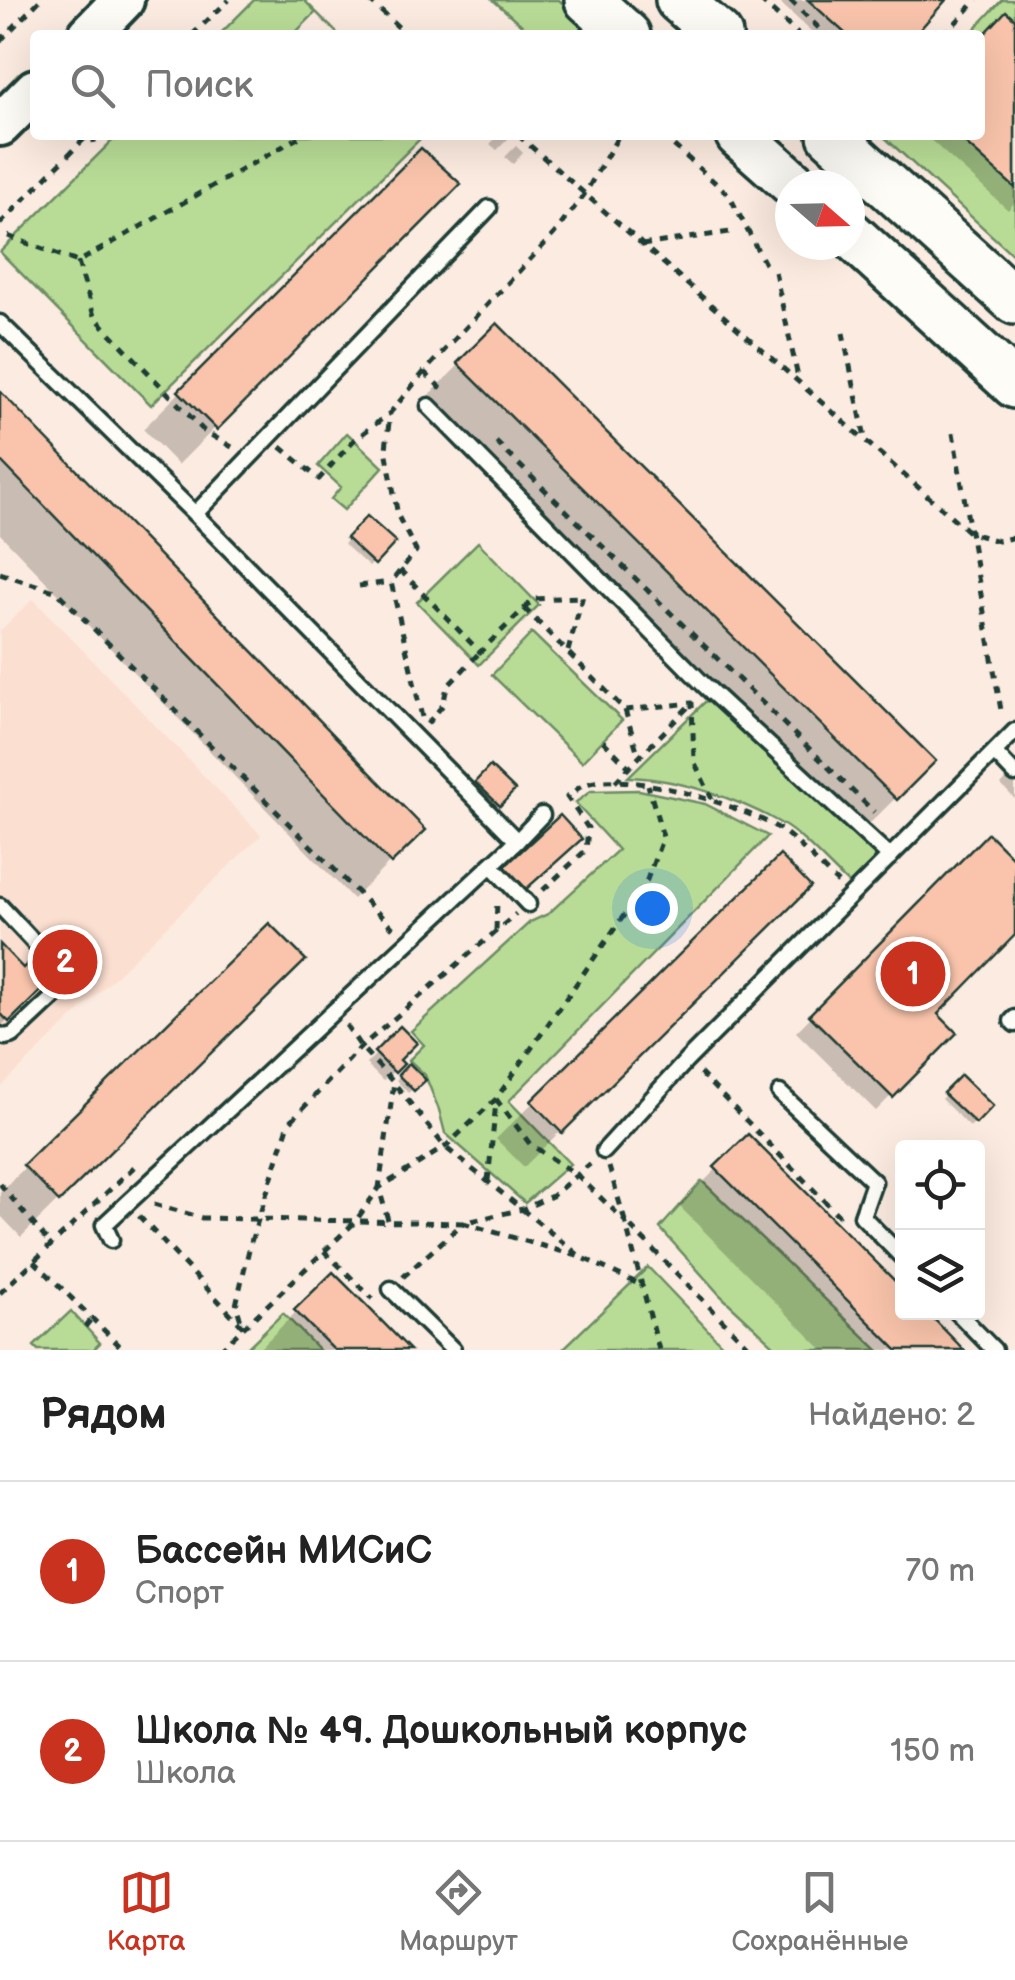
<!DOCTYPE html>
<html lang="ru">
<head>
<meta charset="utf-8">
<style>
  body { margin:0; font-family:"Balsamiq Sans",sans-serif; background:#f6f6f6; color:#222 }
  .controls { position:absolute; right:30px; bottom:30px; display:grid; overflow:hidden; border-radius:10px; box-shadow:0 10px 40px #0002 }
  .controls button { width:90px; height:90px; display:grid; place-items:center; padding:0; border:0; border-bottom:2px solid #e0e0e0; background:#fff; color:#222; font:50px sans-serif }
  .compass { position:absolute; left:775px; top:170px; width:90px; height:90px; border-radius:50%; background:#fff; box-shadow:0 10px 40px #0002; rotate:110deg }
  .you { position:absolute; left:652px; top:908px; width:35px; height:35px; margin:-25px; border:8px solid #fff; border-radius:50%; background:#1a73e8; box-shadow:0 0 0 15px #1a73e833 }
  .badge { display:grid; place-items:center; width:65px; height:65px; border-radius:50%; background:#c8321e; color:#fff; font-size:32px; font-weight:700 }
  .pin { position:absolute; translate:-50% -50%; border:5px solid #fff; box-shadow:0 2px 10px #0006 }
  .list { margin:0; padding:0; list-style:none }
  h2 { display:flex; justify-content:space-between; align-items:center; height:130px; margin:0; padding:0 40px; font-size:42px }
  h2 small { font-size:32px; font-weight:400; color:#767676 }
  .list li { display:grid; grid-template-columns:65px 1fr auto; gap:30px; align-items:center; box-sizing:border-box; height:180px; padding:0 40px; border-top:2px solid #e0e0e0 }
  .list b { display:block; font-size:38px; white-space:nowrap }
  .list p { margin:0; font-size:32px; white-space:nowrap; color:#767676 }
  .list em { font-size:32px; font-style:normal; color:#767676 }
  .icon { flex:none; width:55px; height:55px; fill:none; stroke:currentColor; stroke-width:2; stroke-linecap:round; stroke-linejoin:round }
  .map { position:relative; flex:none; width:1015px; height:1350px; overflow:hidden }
  .search { position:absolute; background:#fff; box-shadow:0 10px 40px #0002; left:30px; right:30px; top:30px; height:110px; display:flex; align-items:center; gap:25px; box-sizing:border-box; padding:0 35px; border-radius:10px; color:#767676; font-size:38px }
  .sheet { height:490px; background:#fff }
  nav { display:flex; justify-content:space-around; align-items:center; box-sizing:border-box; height:140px; border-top:2px solid #e0e0e0; background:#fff; font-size:28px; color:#767676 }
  nav a { display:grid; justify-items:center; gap:5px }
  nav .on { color:#c8321e }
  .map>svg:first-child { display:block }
  .built { fill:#fbdfd0 }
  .green { fill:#b8dc96; stroke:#6c8c65; stroke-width:2.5 }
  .shadow { fill:#0003 }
  .building { fill:#f9c4ab; stroke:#1f3d34; stroke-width:2.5 }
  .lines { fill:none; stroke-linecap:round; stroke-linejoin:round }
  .service-casing { stroke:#1f3d34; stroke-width:21 }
  .secondary-casing { stroke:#1f3d34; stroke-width:48 }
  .primary-casing { stroke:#1f3d34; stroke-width:52 }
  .path { stroke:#1f3d34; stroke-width:5; stroke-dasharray:8 8; stroke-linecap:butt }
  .service { stroke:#fdfcf7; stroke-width:14 }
  .secondary { stroke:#fdfcf7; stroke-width:40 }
  .primary { stroke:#fdfcf7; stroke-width:45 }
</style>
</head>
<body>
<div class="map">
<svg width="1015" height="1350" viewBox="0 0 1015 1350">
  <rect width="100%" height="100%" fill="#fcebe0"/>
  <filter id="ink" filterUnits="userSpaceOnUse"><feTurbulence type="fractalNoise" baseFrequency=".01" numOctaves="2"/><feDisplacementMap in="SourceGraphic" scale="20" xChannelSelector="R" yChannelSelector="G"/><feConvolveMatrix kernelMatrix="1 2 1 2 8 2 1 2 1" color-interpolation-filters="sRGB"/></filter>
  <g filter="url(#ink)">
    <path class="built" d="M33 599 261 835 0 1088V631Z"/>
    <g class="green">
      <path d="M254 0H304L339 35 316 12 293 35H219Z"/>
      <path d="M493 0H559L599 35H533Z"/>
      <path d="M1002 0H1015V257L882 135H980V35H969Z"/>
      <path d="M118 135H424L151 405 0 252Z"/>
      <path d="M347 433 383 467 344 510 331 499 341 487 318 466Z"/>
      <path d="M478 542 539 605 479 665 417 602Z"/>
      <path d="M532 633 622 720 582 762 492 675Z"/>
      <path d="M708 699 879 856 851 886C832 869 802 835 782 824 740 799 676 778 628 777Z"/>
      <path d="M639 790 705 804 768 836 509 1101 570 1164 525 1203 445 1133 439 1110 425 1075 409 1060 424 1045 411 1031 530 922 548 914 618 850 575 803 591 791Z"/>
      <path d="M702 1181 878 1350H779L720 1295 660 1228Z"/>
      <path d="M648 1267 727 1350H566L564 1348Z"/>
      <path d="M71 1311 100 1343 93 1350H38L34 1346Z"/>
      <path d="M283 1313 319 1350H245Z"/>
    </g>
    <g class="shadow">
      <path d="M777 0H943L911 35H815Z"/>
      <path d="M1015 22V202L1008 210 925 135H980V41Z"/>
      <path d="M499 135H504L508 139 497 150 490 144Z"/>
      <path d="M516 146 523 153 513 164 505 157Z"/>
      <path d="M421 152 458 184 178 465 143 429Z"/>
      <path d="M497 327 933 761 858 835 422 402Z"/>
      <path d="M0 395 422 830 353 899 0 534Z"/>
      <path d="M367 519 392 543 369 567 344 544Z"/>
      <path d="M490 770 512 790 495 809 473 788Z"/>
      <path d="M1015 770V799L1001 785Z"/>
      <path d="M988 837 1015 863V931L934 1014 953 1033 876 1111 796 1032Z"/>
      <path d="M780 859 807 887 524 1167 496 1139Z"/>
      <path d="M269 927 302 960 21 1237 0 1215V1192Z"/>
      <path d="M0 948 23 971 53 975 0 1027Z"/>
      <path d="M400 1030 397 1060 401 1064 383 1081 366 1064Z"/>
      <path d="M409 1067 422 1080 408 1093 396 1080Z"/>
      <path d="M961 1078 990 1106 970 1127 941 1099Z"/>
      <path d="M748 1138 902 1292V1312L961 1350H823L679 1206Z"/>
      <path d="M333 1275 407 1350H261L260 1348Z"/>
    </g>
    <g class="building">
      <path d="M808 0H946L915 35H847Z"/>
      <path d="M1006 11 1015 19V188L956 135H980V39Z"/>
      <path d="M421 148 461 184 217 430 178 391Z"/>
      <path d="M497 323 936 761 897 800 457 363Z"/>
      <path d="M0 391 426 830 391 864 0 460Z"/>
      <path d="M367 516 396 542 375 565 346 538Z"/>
      <path d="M490 766 515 790 500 806 475 782Z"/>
      <path d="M560 815 582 839 525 890 504 867Z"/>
      <path d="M988 833 1015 860V935L938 1014 957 1033 893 1098 809 1015Z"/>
      <path d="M780 855 811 887 562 1133 531 1101Z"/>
      <path d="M269 923 306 960 59 1202 23 1165Z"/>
      <path d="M0 944 23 968 37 955 57 975 9 1022 0 1013Z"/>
      <path d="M400 1026 417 1043 400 1060 404 1064 395 1073 374 1052Z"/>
      <path d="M409 1063 426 1080 414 1091 398 1075Z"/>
      <path d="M961 1075 993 1106 976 1124 943 1093Z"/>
      <path d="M748 1134 902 1288V1312H927L964 1350H897L714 1167Z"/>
      <path d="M333 1272 369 1308 410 1350H334L294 1310Z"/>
    </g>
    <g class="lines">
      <g class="service-casing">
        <g id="service">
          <path d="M0 323 195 514 517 841 104 1225 111 1240"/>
          <path d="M429 406 703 684 890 857"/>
          <path d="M195 514 489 208"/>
          <path d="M995 753 1015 774"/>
          <path d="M517 841 542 815"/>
          <path d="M491 865 528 904"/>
          <path d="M0 906 58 968C64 975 64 980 62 989L13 1035 5 1037 0 1035"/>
          <path d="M1015 1018 1012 1021 1015 1024"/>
          <path d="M780 1093 874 1182 862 1216 902 1257"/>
          <path d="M604 1151 686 1061 1015 731"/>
          <path d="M391 1289 453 1350"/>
          <path d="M957 1312 994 1350"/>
        </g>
      </g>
      <g class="secondary-casing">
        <g id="secondary">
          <path d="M89 35 123 0"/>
          <path d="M0 125 35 90"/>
        </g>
      </g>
      <g class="primary-casing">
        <g id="primary">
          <path d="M588 0 627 35"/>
          <path d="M679 0 719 35"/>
          <path d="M739 135 795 185"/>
          <path d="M831 135 1015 301"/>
          <path d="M850 234 1015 385"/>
        </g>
      </g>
      <g class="path">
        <path d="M369 0 407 35"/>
        <path d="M760 0 799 35"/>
        <path d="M790 0 826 35"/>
        <path d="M192 35 229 0"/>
        <path d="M492 35 502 25"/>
        <path d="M944 35 977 0"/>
        <path d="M0 41 40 0"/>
        <path d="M93 135 95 148"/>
        <path d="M518 135 970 533 998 541 1015 537"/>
        <path d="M662 135 729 195 765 264"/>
        <path d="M0 224 88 135"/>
        <path d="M8 236 78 262 303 135"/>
        <path d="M642 245 730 232"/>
        <path d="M78 262 94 316 204 431 232 447"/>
        <path d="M775 272 799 382"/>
        <path d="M843 333 865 438"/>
        <path d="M424 372 442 389"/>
        <path d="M953 433 1002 716"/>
        <path d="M496 442 874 812"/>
        <path d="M281 447 319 479 354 440 390 413"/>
        <path d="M400 570 480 652 534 599 581 597"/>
        <path d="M0 573 57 592 393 928"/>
        <path d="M359 586 391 582"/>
        <path d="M524 608 625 710 692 703 694 761 712 799"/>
        <path d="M568 651 583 595"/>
        <path d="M625 710 639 757"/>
        <path d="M422 717 391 582 416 551 398 516 386 449 390 413 424 372 554 234 584 195 619 135"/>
        <path d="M427 724 443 705 447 687 480 652"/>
        <path d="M603 741 629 767"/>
        <path d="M615 782 693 702"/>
        <path d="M543 890 586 850 588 828 567 797C572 793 580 786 586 784 628 770 744 806 781 830 800 843 820 867 838 883"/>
        <path d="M496 930 497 901"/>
        <path d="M346 1025 361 1047 394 1083 445 1147 581 1257"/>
        <path d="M700 1073 842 1219"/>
        <path d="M496 1099 530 1144 577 1175 625 1221 659 1350"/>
        <path d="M609 1167 625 1221 752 1350"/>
        <path d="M488 1181 496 1102"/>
        <path d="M0 1184 51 1245"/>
        <path d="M154 1204 202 1218 463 1223 523 1209 552 1196 590 1164"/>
        <path d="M139 1216 243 1327 236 1305 250 1245 289 1123 361 1047 516 914"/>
        <path d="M388 1220 379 1188 394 1083"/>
        <path d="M324 1251 373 1299"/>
        <path d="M34 1261 124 1350"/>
        <path d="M403 1277 463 1223 581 1257 643 1286"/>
        <path d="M0 1293 136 1165"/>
        <path d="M85 1327 92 1318"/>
        <path d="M220 1350 355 1222 379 1188 445 1147 496 1099 645 885 663 837 648 785"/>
      </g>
      <use href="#service" class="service"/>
      <use href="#secondary" class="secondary"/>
      <use href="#primary" class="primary"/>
    </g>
  </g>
</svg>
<div class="controls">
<button><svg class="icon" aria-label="locate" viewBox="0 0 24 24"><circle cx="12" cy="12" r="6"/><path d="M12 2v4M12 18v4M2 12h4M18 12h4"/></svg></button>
<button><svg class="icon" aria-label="layers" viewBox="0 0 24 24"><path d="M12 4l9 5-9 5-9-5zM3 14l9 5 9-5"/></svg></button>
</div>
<svg class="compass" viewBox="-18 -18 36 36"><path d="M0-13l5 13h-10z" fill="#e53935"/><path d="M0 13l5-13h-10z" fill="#767676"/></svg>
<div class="you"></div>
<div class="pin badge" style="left:913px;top:974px">1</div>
<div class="pin badge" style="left:65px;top:962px">2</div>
<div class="search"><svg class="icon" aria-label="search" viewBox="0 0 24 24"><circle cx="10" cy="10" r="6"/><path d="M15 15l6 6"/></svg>Поиск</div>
</div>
<section class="sheet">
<h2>Рядом<small>Найдено: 2</small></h2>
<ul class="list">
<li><span class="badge">1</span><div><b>Бассейн МИСиС</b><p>Спорт</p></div><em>70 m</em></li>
<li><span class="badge">2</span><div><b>Школа № 49. Дошкольный корпус</b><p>Школа</p></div><em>150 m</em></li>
</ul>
</section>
<nav>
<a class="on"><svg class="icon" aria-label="map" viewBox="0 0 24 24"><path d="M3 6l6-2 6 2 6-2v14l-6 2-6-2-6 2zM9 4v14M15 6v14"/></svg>Карта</a>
<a><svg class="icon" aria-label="directions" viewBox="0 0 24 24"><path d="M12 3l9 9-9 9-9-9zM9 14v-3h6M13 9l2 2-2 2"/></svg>Маршрут</a>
<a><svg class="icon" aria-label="saved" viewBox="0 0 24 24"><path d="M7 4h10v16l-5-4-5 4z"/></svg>Сохранённые</a>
</nav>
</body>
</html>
